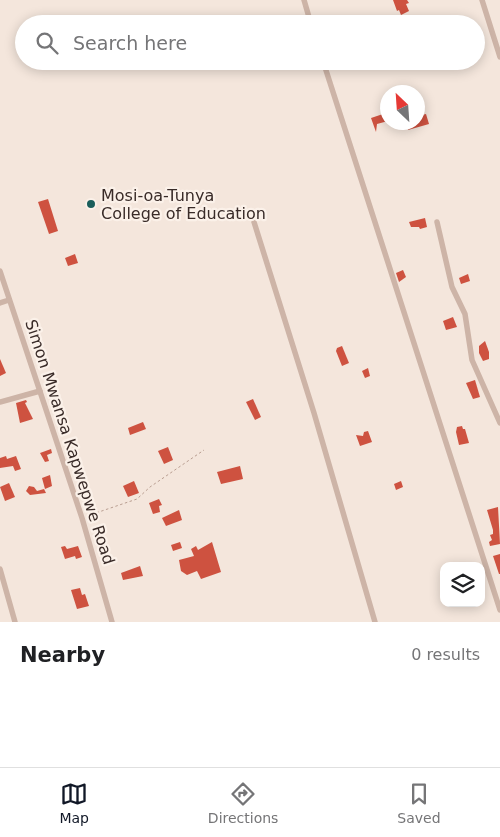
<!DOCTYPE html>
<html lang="en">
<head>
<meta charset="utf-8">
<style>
  body { margin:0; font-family:"DejaVu Sans",sans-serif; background:#f2f2f2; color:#202124 }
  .controls { position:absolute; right:15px; bottom:15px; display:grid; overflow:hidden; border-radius:10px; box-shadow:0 2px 12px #0003 }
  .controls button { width:45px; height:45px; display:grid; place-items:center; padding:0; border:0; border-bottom:1px solid #e0e0e0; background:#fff; color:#202124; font:25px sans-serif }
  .compass { position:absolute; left:380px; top:85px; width:45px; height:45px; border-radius:50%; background:#fff; box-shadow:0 2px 12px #0003; rotate:335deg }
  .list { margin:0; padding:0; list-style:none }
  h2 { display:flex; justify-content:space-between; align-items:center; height:65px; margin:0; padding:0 20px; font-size:21px }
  h2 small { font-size:16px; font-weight:400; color:#757577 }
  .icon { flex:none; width:28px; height:28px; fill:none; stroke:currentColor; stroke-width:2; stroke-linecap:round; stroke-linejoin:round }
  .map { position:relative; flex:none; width:500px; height:622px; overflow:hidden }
  .search { position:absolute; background:#fff; box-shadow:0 2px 12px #0003; left:15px; right:15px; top:15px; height:55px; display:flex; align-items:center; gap:12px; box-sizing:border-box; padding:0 18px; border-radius:28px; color:#757577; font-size:19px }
  .sheet { height:145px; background:#fff }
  nav { display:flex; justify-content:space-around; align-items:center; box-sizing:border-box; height:70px; border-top:1px solid #e0e0e0; background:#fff; font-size:14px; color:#757577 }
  nav a { display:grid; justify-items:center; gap:2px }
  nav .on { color:#111827 }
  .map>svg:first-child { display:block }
  .building { fill:#ce5240 }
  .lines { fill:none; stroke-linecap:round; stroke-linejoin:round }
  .path { stroke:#b99e91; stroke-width:1; stroke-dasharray:2.5 2.5; stroke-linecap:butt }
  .minor { stroke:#cdb4a7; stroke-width:5.5 }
  .poi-dot { fill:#1a5e5b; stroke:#fbf1e9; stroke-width:2 }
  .labels { text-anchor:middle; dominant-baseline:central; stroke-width:4.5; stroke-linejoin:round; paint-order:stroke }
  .poi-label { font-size:16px; fill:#392b28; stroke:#fbf1e9; text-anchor:start }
  .street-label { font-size:16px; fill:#392b28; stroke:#fbf1e9 }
</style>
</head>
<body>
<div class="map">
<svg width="500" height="622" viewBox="0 0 500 622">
  <rect width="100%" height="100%" fill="#f4e6dc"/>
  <g class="building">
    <path d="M393 0H407L409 3 406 4 409 11 401 15 399 10 397 11Z"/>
    <path d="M386 113 388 121 377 124 376 132 371 118Z"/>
    <path d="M426 114 429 124 408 130 406 122H418V116Z"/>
    <path d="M48 199 58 231 49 234 38 202Z"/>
    <path d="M425 218 427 227 420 229 419 227H411L409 222Z"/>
    <path d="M75 254 78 263 68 266 65 258Z"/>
    <path d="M403 270 406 277 399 282 396 273Z"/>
    <path d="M468 274 470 281 461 284 459 278Z"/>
    <path d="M453 317 457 327 446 330 443 321Z"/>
    <path d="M485 341 489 352V359L483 361 479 353V346Z"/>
    <path d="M342 346 349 363 342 366 336 351 337 348Z"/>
    <path d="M0 359 6 373 0 376Z"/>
    <path d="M368 368 370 376 365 378 362 371Z"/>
    <path d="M475 380 480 397 473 399 466 383Z"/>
    <path d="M253 399 261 417 255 420 246 402Z"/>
    <path d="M26 400 27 402 25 403 33 419 20 423 16 403Z"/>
    <path d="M143 422 146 429 130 435 128 428Z"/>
    <path d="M462 426 463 429H465L469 443 459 445 456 432 457 427Z"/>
    <path d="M368 431 372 442 360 446 356 435 363 436 364 432Z"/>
    <path d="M168 447 173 460 164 464 158 451Z"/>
    <path d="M51 449 52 453 47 455 49 461 45 462 40 453Z"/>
    <path d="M6 456 7 459 16 456 21 469 15 471 13 466 0 468V458Z"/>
    <path d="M240 466 243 479 221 484 217 472Z"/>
    <path d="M50 475 52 486 45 489 42 478Z"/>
    <path d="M134 481 139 493 128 497 123 486Z"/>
    <path d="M401 481 403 487 396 490 394 484Z"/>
    <path d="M9 483 15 497 5 501 0 487Z"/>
    <path d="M29 486 34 487 37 491 44 489 46 493 30 495 26 491Z"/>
    <path d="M159 499 162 505 159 506 160 512 153 514 149 503Z"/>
    <path d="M498 507 500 544 490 546 489 542 492 540 490 535 493 534V530L487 510Z"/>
    <path d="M179 510 182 520 166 526 162 518Z"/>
    <path d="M180 542 182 548 173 551 171 545Z"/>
    <path d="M212 542 221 572 201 579 197 571 187 575 181 571 179 560 194 556 191 549 196 546 198 550Z"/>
    <path d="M65 546 67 549 78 546 82 557 76 559 75 556 65 559 61 547Z"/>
    <path d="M500 554V574H499L493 556Z"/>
    <path d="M140 566 143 576 123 580 121 573Z"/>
    <path d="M80 588 82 595 85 594 89 606 77 609 71 590Z"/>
  </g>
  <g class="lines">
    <path class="path" d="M87 516 137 499 150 487 204 450"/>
    <g class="minor">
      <path d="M304 0 311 24"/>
      <path d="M482 0 500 57"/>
      <path d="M323 61 500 610"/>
      <path d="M254 222 314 413 375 622"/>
      <path d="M437 222 452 287 465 314 472 360 500 423"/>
      <path d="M0 271 82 518 112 622"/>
      <path d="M0 303 9 300"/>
      <path d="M0 402 40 391"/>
      <path d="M0 569 15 622"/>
    </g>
  </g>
  <circle class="poi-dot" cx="91" cy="204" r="5"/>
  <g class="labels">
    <g class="poi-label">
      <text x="101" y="195">Mosi-oa-Tunya<tspan x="101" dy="18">College of Education</tspan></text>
    </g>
    <g class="street-label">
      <text transform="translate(70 442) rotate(72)">Simon Mwansa Kapwepwe Road</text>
    </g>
  </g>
</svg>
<div class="controls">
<button><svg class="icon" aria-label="layers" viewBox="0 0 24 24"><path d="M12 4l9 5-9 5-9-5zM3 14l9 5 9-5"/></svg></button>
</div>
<svg class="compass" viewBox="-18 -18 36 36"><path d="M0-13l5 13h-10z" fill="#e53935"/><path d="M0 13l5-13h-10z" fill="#757577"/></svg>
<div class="search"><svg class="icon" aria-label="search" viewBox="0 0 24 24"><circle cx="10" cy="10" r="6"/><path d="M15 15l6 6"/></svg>Search here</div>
</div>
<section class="sheet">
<h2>Nearby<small>0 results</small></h2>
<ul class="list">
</ul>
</section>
<nav>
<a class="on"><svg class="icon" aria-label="map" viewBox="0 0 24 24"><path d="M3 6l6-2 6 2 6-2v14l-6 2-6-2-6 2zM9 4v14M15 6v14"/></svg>Map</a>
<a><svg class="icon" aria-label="directions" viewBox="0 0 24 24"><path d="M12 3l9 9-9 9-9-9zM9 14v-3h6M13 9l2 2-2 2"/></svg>Directions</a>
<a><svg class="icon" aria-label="saved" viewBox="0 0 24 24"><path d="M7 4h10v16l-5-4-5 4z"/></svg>Saved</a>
</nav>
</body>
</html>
